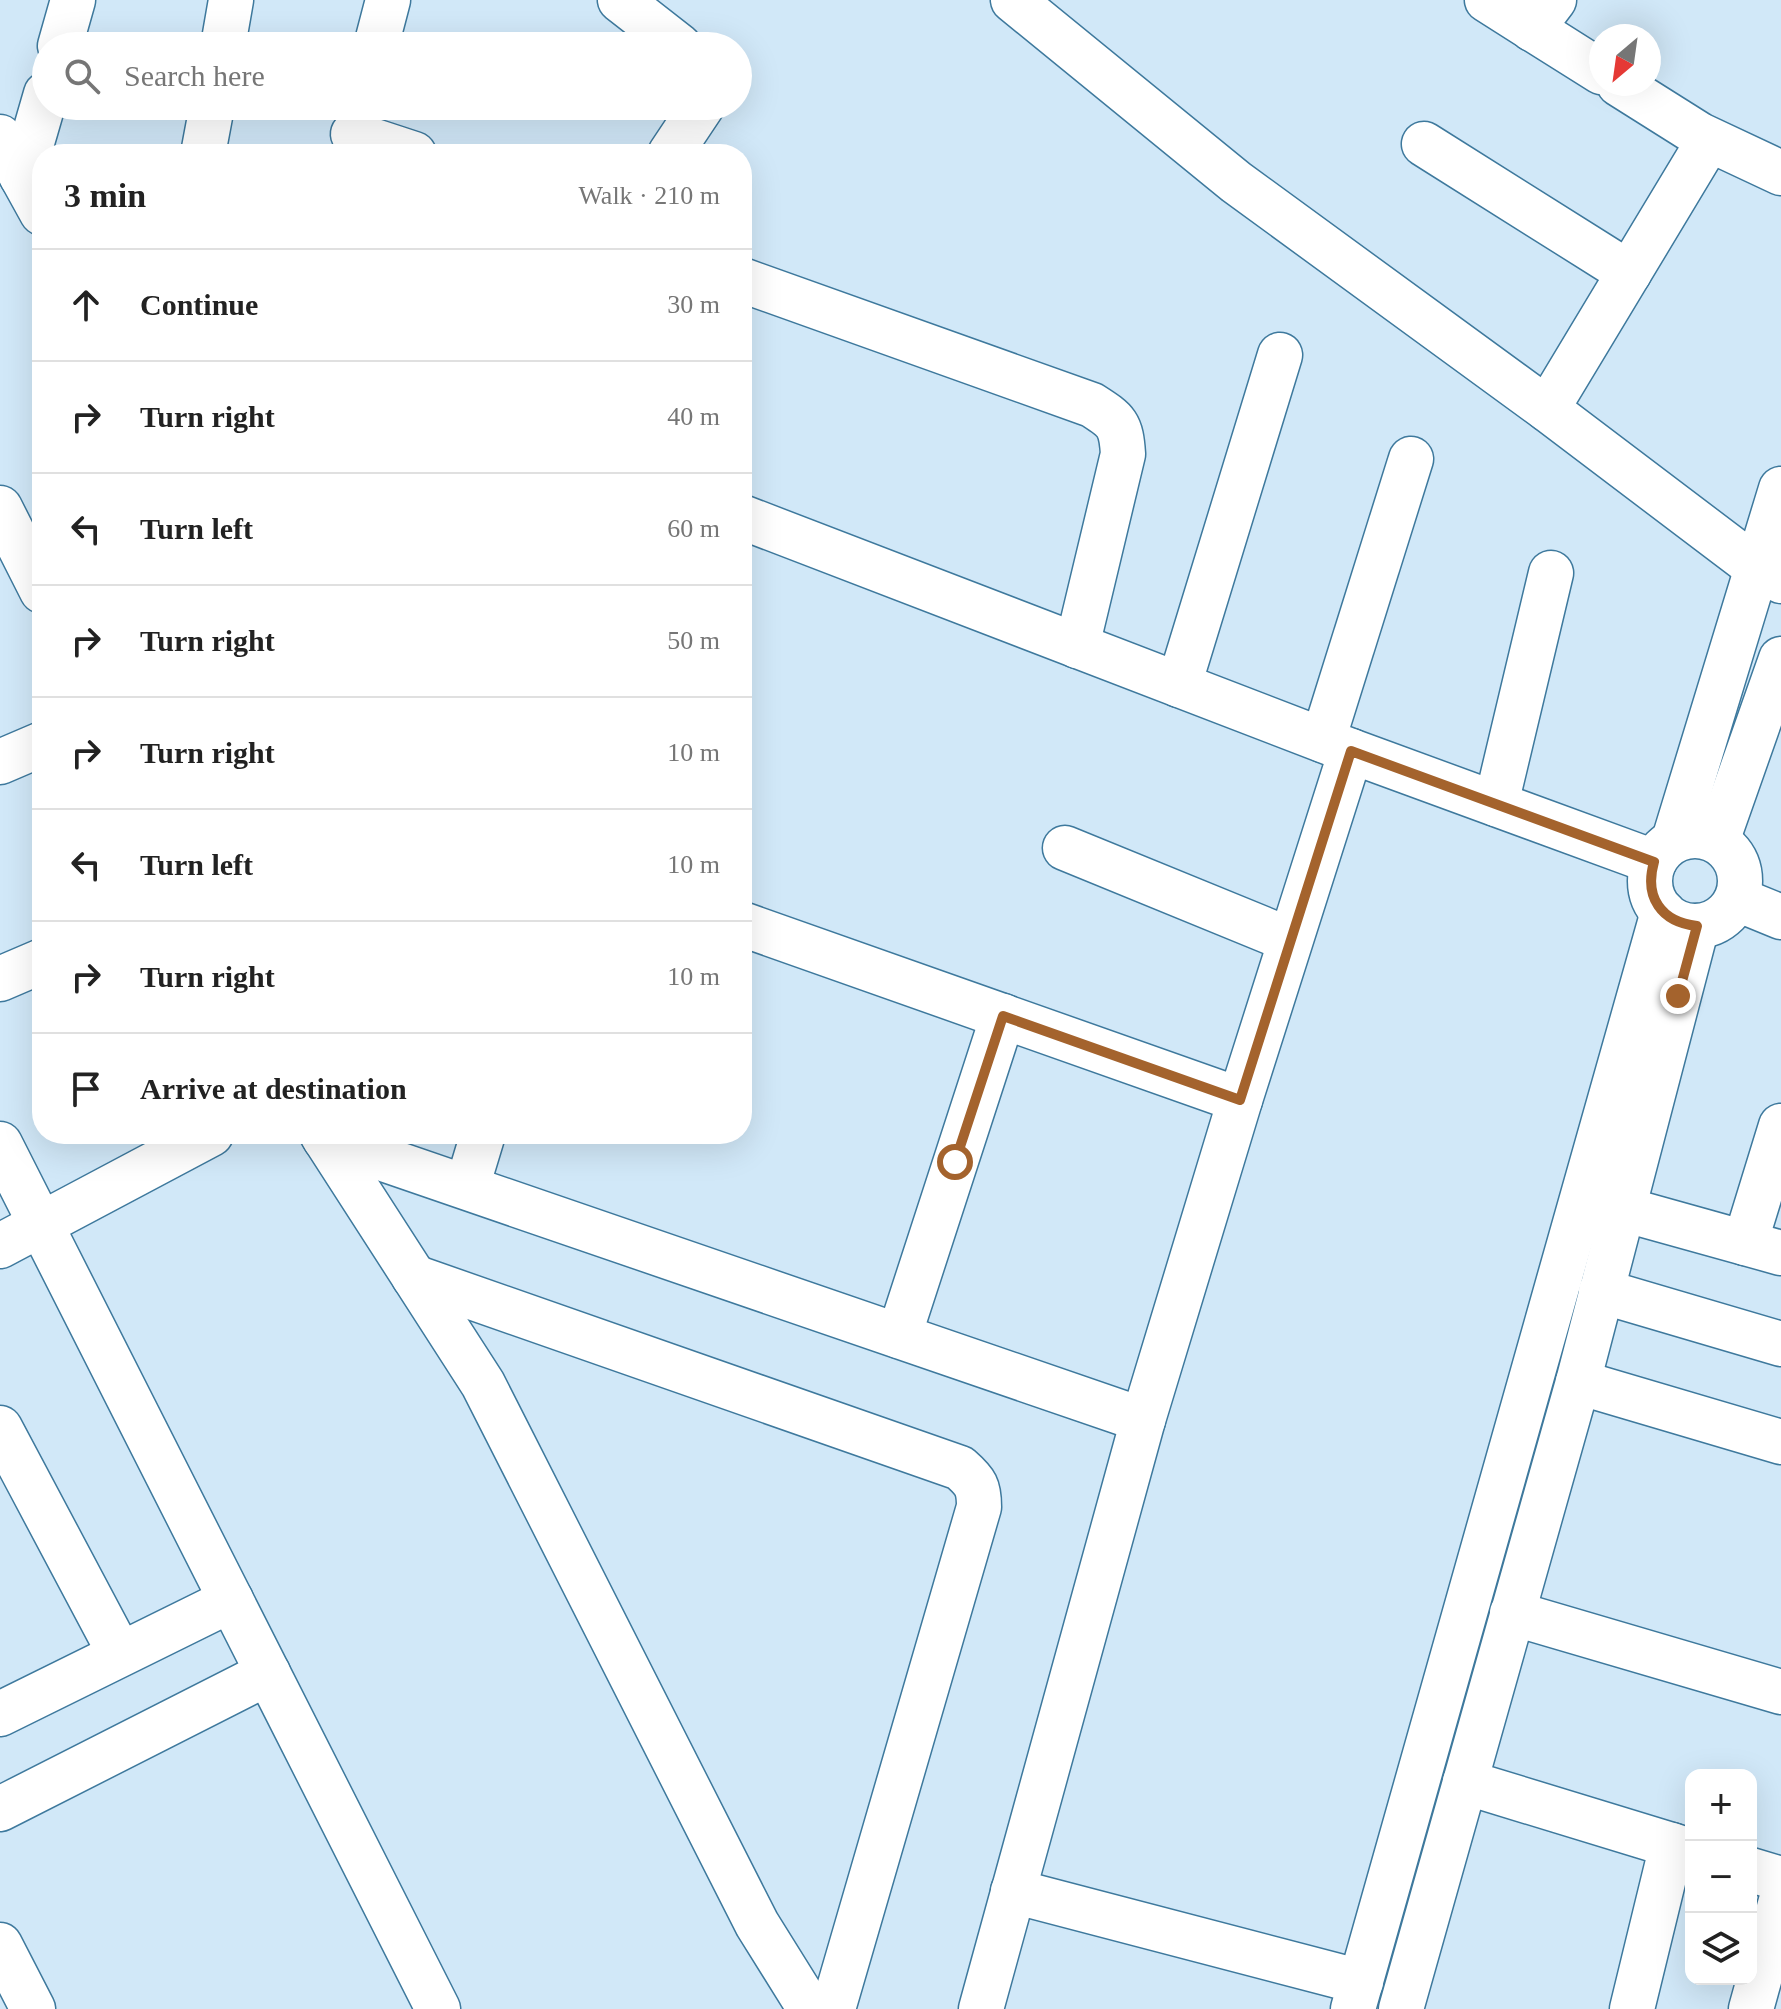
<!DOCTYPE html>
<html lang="en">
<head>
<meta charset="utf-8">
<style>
  body { margin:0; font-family:Georgia,serif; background:#f2f2f2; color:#222 }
  .controls { position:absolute; right:24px; bottom:24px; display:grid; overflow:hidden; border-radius:16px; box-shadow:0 8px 32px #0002 }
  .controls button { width:72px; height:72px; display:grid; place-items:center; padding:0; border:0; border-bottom:2px solid #e0e0e0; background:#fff; color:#222; font:40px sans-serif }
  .compass { position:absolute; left:1589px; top:24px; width:72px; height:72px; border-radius:50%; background:#fff; box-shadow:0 8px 32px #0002; rotate:209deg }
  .stop { position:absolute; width:24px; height:24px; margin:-18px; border:6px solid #a4632d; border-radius:50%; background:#fff }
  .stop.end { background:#a4632d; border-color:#fff; box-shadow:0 2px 8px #0008 }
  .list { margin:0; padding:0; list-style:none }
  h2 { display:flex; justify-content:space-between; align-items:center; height:104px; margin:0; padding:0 32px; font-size:34px }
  h2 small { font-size:26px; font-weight:400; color:#767676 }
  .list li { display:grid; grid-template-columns:52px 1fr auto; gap:24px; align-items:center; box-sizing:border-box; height:112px; padding:0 32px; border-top:2px solid #e0e0e0 }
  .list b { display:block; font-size:30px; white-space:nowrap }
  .list em { font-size:26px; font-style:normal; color:#767676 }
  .icon { flex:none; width:44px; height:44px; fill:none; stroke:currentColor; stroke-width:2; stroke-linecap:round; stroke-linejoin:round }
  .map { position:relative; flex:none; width:1781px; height:2009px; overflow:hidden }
  .search { position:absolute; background:#fff; box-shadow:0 8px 32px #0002; left:32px; top:32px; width:720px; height:88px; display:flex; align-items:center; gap:20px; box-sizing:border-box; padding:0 28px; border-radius:44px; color:#767676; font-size:30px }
  .panel { position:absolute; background:#fff; box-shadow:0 8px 32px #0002; left:32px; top:144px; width:720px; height:1000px; border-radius:32px }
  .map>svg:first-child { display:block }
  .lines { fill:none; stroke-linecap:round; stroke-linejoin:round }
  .minor-casing { stroke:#3e799d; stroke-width:47 }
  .tertiary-casing { stroke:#3e799d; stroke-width:47 }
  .minor { stroke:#fff; stroke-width:44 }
  .tertiary { stroke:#fff; stroke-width:44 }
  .route { stroke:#a4632d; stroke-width:10 }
</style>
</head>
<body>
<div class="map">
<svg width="1781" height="2009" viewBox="0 0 1781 2009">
  <rect width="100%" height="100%" fill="#d1e8f8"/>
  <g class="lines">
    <g class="minor-casing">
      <g id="minor">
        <path d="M620 0 679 46"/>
        <path d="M1013 0 1236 182 1547 409 1757 568 1781 581"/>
        <path d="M1487 0 1601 72"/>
        <path d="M1532 29 1554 0"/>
        <path d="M60 46 73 0"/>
        <path d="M223 46 231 0"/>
        <path d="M376 46 388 0"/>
        <path d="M1619 84 1700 135 1781 173"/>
        <path d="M353 134 414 154"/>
        <path d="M0 137 42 213"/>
        <path d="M1424 144 1629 273"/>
        <path d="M203 154 212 106"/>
        <path d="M670 154 702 106"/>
        <path d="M22 177 46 94"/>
        <path d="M742 280 1092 405C1117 421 1121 424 1123 454L1077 646"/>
        <path d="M1547 409 1709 140"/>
        <path d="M0 508 42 591"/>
        <path d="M742 517 1351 751 1654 862"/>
        <path d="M1179 685 1280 355"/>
        <path d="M1323 740 1411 459"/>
        <path d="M0 762 42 744"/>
        <path d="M1496 804 1551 573"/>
        <path d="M1065 848 1290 940"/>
        <path d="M1737 899 1781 917"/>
        <path d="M742 924 1240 1100"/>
        <path d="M0 979 42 961"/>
        <path d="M322 1134 483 1384 757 1924 810 2009"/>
        <path d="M325 1139 1143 1420"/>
        <path d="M0 1144 438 2009"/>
        <path d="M467 1187 483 1134"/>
        <path d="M1623 1209 1781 1253"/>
        <path d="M1745 1243 1781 1126"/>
        <path d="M0 1246 211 1134"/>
        <path d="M414 1277 960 1468C976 1482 979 1487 979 1507L833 2009"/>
        <path d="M1601 1291 1781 1344"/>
        <path d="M899 1336 1003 1016"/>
        <path d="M1578 1382 1781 1442"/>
        <path d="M0 1428 120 1654"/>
        <path d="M1512 1613 1781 1692"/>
        <path d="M0 1714 231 1600"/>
        <path d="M1465 1782 1691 1851"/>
        <path d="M0 1809 268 1673"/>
        <path d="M1751 1870 1781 1879"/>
        <path d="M1013 1891 1361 1982"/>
        <path d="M0 1945 33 2009"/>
        <path d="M981 2009 1143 1420 1240 1100 1351 751"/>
        <path d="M1632 2009 1672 1845"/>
        <path d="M1751 2009 1781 1901"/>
      </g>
    </g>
    <g class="tertiary-casing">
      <g id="tertiary">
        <circle cx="1695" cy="881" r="45"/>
        <path d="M1674 840 1781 489"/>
        <path d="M1717 841 1781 659"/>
        <path d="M1353 2009 1663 912"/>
        <path d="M1401 2009 1578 1382 1697 926"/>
      </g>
    </g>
    <use href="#minor" class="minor"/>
    <use href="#tertiary" class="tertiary"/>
  </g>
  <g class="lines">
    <path class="route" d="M955 1162 1003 1016 1240 1100 1351 751 1654 862C1644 897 1661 922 1697 926L1678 996"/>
  </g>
</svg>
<div class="controls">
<button>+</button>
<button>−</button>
<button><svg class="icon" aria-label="layers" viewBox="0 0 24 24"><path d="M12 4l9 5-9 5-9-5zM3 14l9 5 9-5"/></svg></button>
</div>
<svg class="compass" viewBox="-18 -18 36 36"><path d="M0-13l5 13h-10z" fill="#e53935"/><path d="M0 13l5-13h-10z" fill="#767676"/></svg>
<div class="stop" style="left:955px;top:1162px"></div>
<div class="stop end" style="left:1678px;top:996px"></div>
<div class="search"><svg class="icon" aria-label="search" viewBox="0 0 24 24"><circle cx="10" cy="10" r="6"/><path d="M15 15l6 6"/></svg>Search here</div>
<section class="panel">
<h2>3 min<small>Walk · 210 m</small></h2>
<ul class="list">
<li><svg class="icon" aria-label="ahead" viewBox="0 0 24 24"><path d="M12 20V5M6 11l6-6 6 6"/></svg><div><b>Continue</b></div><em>30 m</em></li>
<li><svg class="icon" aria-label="right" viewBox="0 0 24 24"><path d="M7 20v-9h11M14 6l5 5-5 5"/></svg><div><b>Turn right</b></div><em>40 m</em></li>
<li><svg class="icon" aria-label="left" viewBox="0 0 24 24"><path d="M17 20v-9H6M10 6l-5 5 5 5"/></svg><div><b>Turn left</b></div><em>60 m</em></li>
<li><svg class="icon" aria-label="right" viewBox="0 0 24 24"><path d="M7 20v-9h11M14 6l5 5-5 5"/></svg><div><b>Turn right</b></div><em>50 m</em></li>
<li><svg class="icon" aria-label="right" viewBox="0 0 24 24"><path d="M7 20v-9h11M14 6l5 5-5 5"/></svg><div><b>Turn right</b></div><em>10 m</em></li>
<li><svg class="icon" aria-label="left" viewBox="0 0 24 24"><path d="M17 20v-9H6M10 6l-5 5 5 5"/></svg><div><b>Turn left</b></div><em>10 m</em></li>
<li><svg class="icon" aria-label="right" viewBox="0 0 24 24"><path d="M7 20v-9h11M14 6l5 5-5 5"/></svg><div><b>Turn right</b></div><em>10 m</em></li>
<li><svg class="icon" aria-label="arrive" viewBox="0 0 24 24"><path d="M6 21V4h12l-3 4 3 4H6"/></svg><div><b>Arrive at destination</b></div></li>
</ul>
</section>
</div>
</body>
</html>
